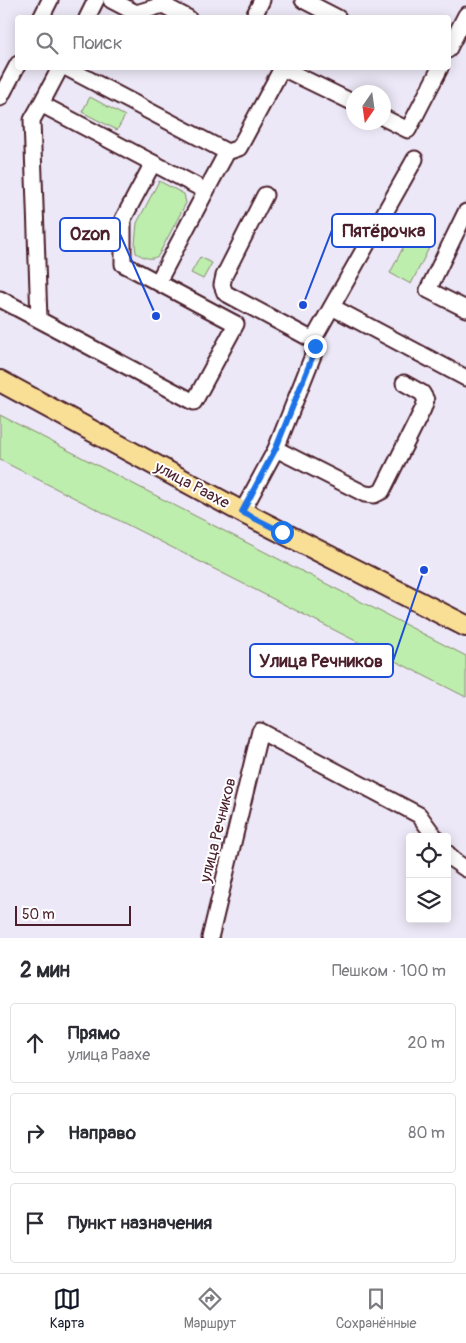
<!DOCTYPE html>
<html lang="ru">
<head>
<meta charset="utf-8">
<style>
  body { margin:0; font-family:Pangolin,sans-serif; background:#f7f7f7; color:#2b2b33 }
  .controls { position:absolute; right:15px; bottom:15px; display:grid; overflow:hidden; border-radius:5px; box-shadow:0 2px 12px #0003 }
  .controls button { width:45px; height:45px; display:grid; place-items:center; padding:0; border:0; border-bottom:1px solid #e1e1e2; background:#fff; color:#2b2b33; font:25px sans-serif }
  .compass { position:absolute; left:346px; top:85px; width:45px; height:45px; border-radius:50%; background:#fff; box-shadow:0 2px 12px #0003; rotate:193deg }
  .scale { position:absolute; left:15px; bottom:12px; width:116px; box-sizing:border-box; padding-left:5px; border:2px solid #4a1f2b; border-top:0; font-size:14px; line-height:18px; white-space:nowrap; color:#4a1f2b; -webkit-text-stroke:4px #fff; paint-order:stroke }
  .stop { position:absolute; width:15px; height:15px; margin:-11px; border:4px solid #1a73e8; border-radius:50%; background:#fff }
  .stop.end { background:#1a73e8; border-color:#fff; box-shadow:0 1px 5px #0008 }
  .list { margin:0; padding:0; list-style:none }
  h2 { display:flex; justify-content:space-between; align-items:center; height:65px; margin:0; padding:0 20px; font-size:21px }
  h2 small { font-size:16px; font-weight:400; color:#7c7c81 }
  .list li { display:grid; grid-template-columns:32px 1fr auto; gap:15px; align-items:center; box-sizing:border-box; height:80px; margin:0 10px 10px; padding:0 10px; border:1px solid #e1e1e2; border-radius:5px }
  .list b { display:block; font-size:19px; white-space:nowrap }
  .list p { margin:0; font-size:16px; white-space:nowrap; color:#7c7c81 }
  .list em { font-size:16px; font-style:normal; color:#7c7c81 }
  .icon { flex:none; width:28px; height:28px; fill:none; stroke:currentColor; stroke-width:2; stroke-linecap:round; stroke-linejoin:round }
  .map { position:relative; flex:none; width:466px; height:938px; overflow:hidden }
  .search { position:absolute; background:#fff; box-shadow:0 2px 12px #0003; left:15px; right:15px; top:15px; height:55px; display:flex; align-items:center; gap:12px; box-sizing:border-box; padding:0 18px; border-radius:5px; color:#7c7c81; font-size:19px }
  .sheet { height:335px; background:#fff }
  nav { display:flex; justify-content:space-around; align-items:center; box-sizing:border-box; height:70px; border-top:1px solid #e1e1e2; background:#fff; font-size:14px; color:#7c7c81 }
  nav a { display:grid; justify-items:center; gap:2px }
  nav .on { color:#111827 }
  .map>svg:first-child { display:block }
  .green { fill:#bdeead; stroke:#84866c }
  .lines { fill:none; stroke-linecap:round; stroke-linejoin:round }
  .minor-casing { stroke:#4a1f2b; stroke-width:19 }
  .major-casing { stroke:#4a1f2b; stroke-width:24 }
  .minor { stroke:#fff; stroke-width:15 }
  .major { stroke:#f9df96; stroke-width:20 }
  .route { stroke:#1a73e8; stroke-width:6 }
  .labels { text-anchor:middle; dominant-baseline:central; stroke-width:4; stroke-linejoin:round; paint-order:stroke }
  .street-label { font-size:16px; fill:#4a1f2b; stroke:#fff }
  .leader { fill:none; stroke:#1d4ed8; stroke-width:2 }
  .callout-dot { fill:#1d4ed8; stroke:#fff; stroke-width:2 }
  .callout { fill:#fff; stroke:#1d4ed8; stroke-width:2 }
  .callout-label { font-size:18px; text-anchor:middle; font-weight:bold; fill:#4a1f2b }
</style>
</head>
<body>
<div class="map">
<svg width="466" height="938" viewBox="0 0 466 938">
  <rect width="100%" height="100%" fill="#ede8f7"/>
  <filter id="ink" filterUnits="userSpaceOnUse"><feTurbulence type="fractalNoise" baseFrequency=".02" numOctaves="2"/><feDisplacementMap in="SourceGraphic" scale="10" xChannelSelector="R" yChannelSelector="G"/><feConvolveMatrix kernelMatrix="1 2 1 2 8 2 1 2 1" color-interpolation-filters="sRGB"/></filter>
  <g filter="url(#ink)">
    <g class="green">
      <path d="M90 97 125 116 117 130 82 112Z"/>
      <path d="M159 181 184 194 186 203 158 256C149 261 144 257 136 253L135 244 137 223Z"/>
      <path d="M409 236 430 246 411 284 390 273Z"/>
      <path d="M200 257 212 263 203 279 191 273Z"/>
      <path d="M0 415 466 656V697L0 460Z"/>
    </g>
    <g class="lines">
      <g class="minor-casing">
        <g id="minor">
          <path d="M111 0 136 13 163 5"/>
          <path d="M166 0 163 5 188 18"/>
          <path d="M303 0 338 18"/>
          <path d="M41 18 50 0"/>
          <path d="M87 18 96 0"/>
          <path d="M253 18 262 0"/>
          <path d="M448 50 466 15"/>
          <path d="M67 68 227 152 239 148 282 68"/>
          <path d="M282 68 354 103"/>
          <path d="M0 98 18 64"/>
          <path d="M41 104 60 68"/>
          <path d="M384 118 408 130 440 68"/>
          <path d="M153 163 206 191 158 282"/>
          <path d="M206 191 227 152"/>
          <path d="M265 195 224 276 222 285 225 293 313 340 415 159"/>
          <path d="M466 212 428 290 466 309"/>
          <path d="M0 299 194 402 236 324 123 264V219L153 163 41 104 32 120 39 319"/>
          <path d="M332 307 466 378"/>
          <path d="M276 449 365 494 374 495 382 491 423 409 426 400 422 393 404 383"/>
          <path d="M242 512 276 449 314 353 315 346 313 340"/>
          <path d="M447 853 453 860 466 869"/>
          <path d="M210 938 260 731 419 815 435 837"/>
        </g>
      </g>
      <g class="major-casing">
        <path id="major" d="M0 381 242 512 466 626"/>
      </g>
      <use href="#minor" class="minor"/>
      <use href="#major" class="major"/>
    </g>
  </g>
  <g class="lines" filter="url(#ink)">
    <path class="route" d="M282 532 242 512 276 448 314 353 315 346"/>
  </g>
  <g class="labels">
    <g class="street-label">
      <text transform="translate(192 485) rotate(28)">улица Раахе</text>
      <text transform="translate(218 830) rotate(-76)">улица Речников</text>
    </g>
  </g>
  <path class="leader" d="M303 305L332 230M156 316L120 234M424 570L393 661"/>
  <g class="callout-dot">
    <circle cx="303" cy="305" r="5"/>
    <circle cx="156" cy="316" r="5"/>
    <circle cx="424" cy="570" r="5"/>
  </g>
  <g class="callout">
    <rect x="332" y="214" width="103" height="33" rx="5"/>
    <rect x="60" y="218" width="60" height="33" rx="5"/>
    <rect x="250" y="644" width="143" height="33" rx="5"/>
  </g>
  <g class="callout-label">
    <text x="384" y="237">Пятёрочка</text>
    <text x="90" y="240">Ozon</text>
    <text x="321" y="667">Улица Речников</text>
  </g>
</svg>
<div class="controls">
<button><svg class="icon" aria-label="locate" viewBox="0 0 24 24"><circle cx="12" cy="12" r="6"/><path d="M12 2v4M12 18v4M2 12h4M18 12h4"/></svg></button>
<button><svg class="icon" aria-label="layers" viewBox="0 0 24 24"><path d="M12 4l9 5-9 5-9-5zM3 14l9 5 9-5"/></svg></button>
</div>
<svg class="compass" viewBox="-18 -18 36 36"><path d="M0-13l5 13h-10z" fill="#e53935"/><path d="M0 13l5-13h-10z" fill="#7c7c81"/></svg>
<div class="scale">50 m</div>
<div class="stop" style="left:282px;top:532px"></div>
<div class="stop end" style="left:315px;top:346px"></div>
<div class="search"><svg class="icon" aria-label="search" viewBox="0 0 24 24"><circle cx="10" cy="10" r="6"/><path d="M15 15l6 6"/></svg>Поиск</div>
</div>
<section class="sheet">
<h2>2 мин<small>Пешком · 100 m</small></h2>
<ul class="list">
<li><svg class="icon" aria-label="ahead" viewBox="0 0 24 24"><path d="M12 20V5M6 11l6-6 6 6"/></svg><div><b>Прямо</b><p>улица Раахе</p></div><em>20 m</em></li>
<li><svg class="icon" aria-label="right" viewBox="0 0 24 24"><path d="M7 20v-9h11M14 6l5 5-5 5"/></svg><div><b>Направо</b></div><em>80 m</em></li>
<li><svg class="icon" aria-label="arrive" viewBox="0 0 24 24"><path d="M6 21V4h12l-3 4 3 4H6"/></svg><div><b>Пункт назначения</b></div></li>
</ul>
</section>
<nav>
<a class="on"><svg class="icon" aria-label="map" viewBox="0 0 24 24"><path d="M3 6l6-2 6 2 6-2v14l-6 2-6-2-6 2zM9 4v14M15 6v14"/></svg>Карта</a>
<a><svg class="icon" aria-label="directions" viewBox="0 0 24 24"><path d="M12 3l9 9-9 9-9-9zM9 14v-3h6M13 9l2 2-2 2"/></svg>Маршрут</a>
<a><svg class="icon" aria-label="saved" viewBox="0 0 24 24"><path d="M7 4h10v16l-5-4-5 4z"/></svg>Сохранённые</a>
</nav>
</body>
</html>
